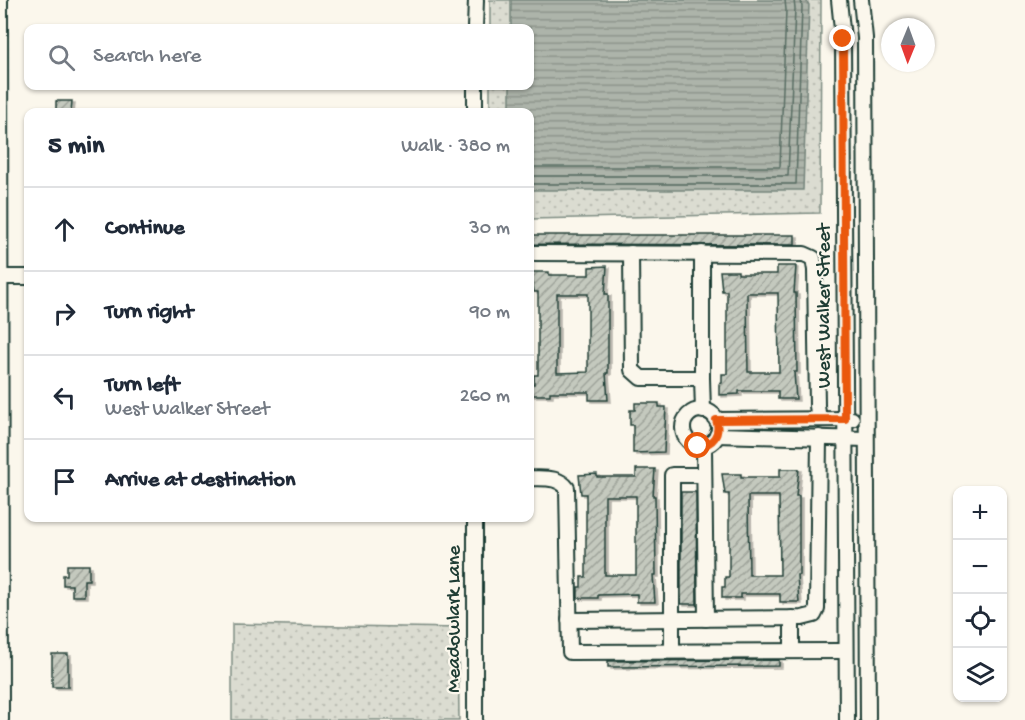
<!DOCTYPE html>
<html lang="en">
<head>
<meta charset="utf-8">
<style>
  body { margin:0; font-family:"Gochi Hand",sans-serif; background:#f6f6f7; color:#1f2937 }
  .controls { position:absolute; right:18px; bottom:18px; display:grid; overflow:hidden; border-radius:12px; box-shadow:0 2px 4px #0004 }
  .controls button { width:54px; height:54px; display:grid; place-items:center; padding:0; border:0; border-bottom:2px solid #e0e1e3; background:#fff; color:#1f2937; font:30px sans-serif }
  .compass { position:absolute; left:881px; top:18px; width:54px; height:54px; border-radius:50%; background:#fff; box-shadow:0 2px 4px #0004; rotate:181deg }
  .stop { position:absolute; width:18px; height:18px; margin:-14px; border:4px solid #ea580c; border-radius:50%; background:#fff }
  .stop.end { background:#ea580c; border-color:#fff; box-shadow:0 2px 6px #0008 }
  .list { margin:0; padding:0; list-style:none }
  h2 { display:flex; justify-content:space-between; align-items:center; height:78px; margin:0; padding:0 24px; font-size:26px }
  h2 small { font-size:20px; font-weight:400; color:#747a83 }
  .list li { display:grid; grid-template-columns:39px 1fr auto; gap:18px; align-items:center; box-sizing:border-box; height:84px; padding:0 24px; border-top:2px solid #e0e1e3 }
  .list b { display:block; font-size:22px; white-space:nowrap }
  .list p { margin:0; font-size:20px; white-space:nowrap; color:#747a83 }
  .list em { font-size:20px; font-style:normal; color:#747a83 }
  .icon { flex:none; width:33px; height:33px; fill:none; stroke:currentColor; stroke-width:2; stroke-linecap:round; stroke-linejoin:round }
  .map { position:relative; flex:none; width:1025px; height:720px; overflow:hidden }
  .search { position:absolute; background:#fff; box-shadow:0 2px 4px #0004; left:24px; top:24px; width:510px; height:66px; display:flex; align-items:center; gap:15px; box-sizing:border-box; padding:0 21px; border-radius:12px; color:#747a83; font-size:22px }
  .panel { position:absolute; background:#fff; box-shadow:0 2px 4px #0004; left:24px; top:108px; width:510px; height:414px; border-radius:12px }
  .map>svg:first-child { display:block }
  .grass { fill:url(#grass-dots); stroke:#7d8c82; stroke-width:1.5 }
  .water { fill:url(#water-rules); stroke:#74847b; stroke-width:1.5 }
  .lines { fill:none; stroke-linecap:round; stroke-linejoin:round }
  .shore { stroke:#586d63; stroke-width:1.5 }
  .building { fill:url(#building-hatch); stroke:#1f3d34; stroke-width:1.5; fill-rule:evenodd; filter:url(#shadow) }
  .minor-casing { stroke:#1f3d34; stroke-width:18 }
  .minor { stroke:#fbf7ec; stroke-width:14 }
  .route { stroke:#ea580c; stroke-width:8 }
  .labels { text-anchor:middle; dominant-baseline:central; stroke-width:4.5; stroke-linejoin:round; paint-order:stroke }
  .street-label { font-size:20px; fill:#1f3d34; stroke:#fbf7ec }
</style>
</head>
<body>
<div class="map">
<svg width="1025" height="720" viewBox="0 0 1025 720">
  <defs>
    <pattern id="grass-dots" width="8" height="8" patternUnits="userSpaceOnUse" patternTransform="scale(1.5)"><rect width="8" height="8" fill="#dbdcd1"/><path d="M2 2h.1M6 6h.1" fill="none" stroke="#bcbeb4" stroke-width="1.8" stroke-linecap="round"/></pattern>
    <pattern id="water-rules" width="6" height="5" patternUnits="userSpaceOnUse" patternTransform="scale(1.5)"><rect width="6" height="5" fill="#adb4aa"/><path d="M0 2.5h6" fill="none" stroke="#8c948b"/></pattern>
    <pattern id="building-hatch" width="6" height="6" patternUnits="userSpaceOnUse" patternTransform="scale(1.5)"><rect width="6" height="6" fill="#c4c9be"/><path d="M-1 1l2-2M0 6l6-6M5 7l2-2" fill="none" stroke="#9fa49b"/></pattern>
    <filter id="shadow"><feDropShadow dx="3" dy="2" stdDeviation="0" flood-color="#0004"/></filter>
  </defs>
  <rect width="100%" height="100%" fill="#fbf7ec"/>
  <filter id="ink" filterUnits="userSpaceOnUse"><feTurbulence type="fractalNoise" baseFrequency=".0167" numOctaves="2"/><feDisplacementMap in="SourceGraphic" scale="12" xChannelSelector="R" yChannelSelector="G"/><feConvolveMatrix kernelMatrix="1 2 1 2 8 2 1 2 1" color-interpolation-filters="sRGB"/></filter>
  <g filter="url(#ink)">
    <g class="grass">
      <path d="M490 0H821L820 213 530 219V112H490V86H530V28H490Z"/>
      <path d="M232 624 458 628 459 720H232Z"/>
    </g>
    <path class="water" d="M511 0H806L809 5 803 190H530V112H510V86H530V28H511Z"/>
    <g class="lines">
      <g class="shore">
        <path d="M530 167H780L786 10 785 0"/>
        <path d="M530 176H788L795 9 794 0"/>
        <path d="M530 184H796L802 7 801 0"/>
      </g>
    </g>
    <g class="building">
      <path d="M56 101H72L71 112H56Z"/>
      <path d="M530 235H795V245L530 244Z"/>
      <path d="M607 266 605 294H608V373H606L608 400H589V392H550V395H530V384H534V375H538V292H534L531 272H549V275H589V267ZM557 294H588V372L557 373Z"/>
      <path d="M777 266H796L794 293H796L797 372H794L796 399H778V391H739V394L719 395V384L722 383V374H727V291H722L720 271H738V274H777ZM747 293H778L779 372H748Z"/>
      <path d="M635 403H659V407H666L664 452 633 453V425H630V410H635Z"/>
      <path d="M636 469H655L653 496H655L656 575H653L655 602H637V594L598 595V598H578V587H581V577H586V494H581L579 475 597 474V477H636ZM605 496H636V575H605Z"/>
      <path d="M780 469H799L796 496H799V575H797L799 602H780V594H741V598H722V587H725V577H729V494H725L722 474H741V477H780ZM748 496H779L780 575H749Z"/>
      <path d="M681 492H696L697 604H681Z"/>
      <path d="M67 565H89V580H84V596H72V585H63V575H67Z"/>
      <rect x="52" y="654" width="16" height="33"/>
      <path d="M779 660V666L608 667V661Z"/>
    </g>
    <g class="lines">
      <g class="minor-casing">
        <g id="minor">
          <path d="M0 0 1 720"/>
          <path d="M839 0 843 39 847 720"/>
          <path d="M861 0 865 38 868 720"/>
          <path d="M475 28 476 0"/>
          <path d="M475 112V86"/>
          <path d="M530 253 804 254 813 258 815 270 817 406 819 419"/>
          <path d="M631 253 632 370 641 378H702L703 411"/>
          <path d="M702 253V378"/>
          <path d="M1 277H28"/>
          <circle cx="701" cy="428" r="18"/>
          <path d="M716 420 852 419"/>
          <path d="M717 435 866 439"/>
          <path d="M704 446 706 619"/>
          <path d="M530 478C543 479 558 476 567 488L570 652 845 651"/>
          <path d="M792 618V651"/>
          <path d="M569 620 802 618 814 615 817 609 819 437"/>
          <path d="M672 651V475H704"/>
          <path d="M475 720V518"/>
        </g>
      </g>
      <use href="#minor" class="minor"/>
    </g>
  </g>
  <g class="lines" filter="url(#ink)">
    <path class="route" d="M698 446C713 445 721 434 716 420L845 419 843 39"/>
  </g>
  <g class="labels">
    <g class="street-label">
      <text transform="translate(825 306) rotate(-90)">West Walker Street</text>
      <text transform="translate(455 619) rotate(-90)">Meadowlark Lane</text>
    </g>
  </g>
</svg>
<div class="controls">
<button>+</button>
<button>−</button>
<button><svg class="icon" aria-label="locate" viewBox="0 0 24 24"><circle cx="12" cy="12" r="6"/><path d="M12 2v4M12 18v4M2 12h4M18 12h4"/></svg></button>
<button><svg class="icon" aria-label="layers" viewBox="0 0 24 24"><path d="M12 4l9 5-9 5-9-5zM3 14l9 5 9-5"/></svg></button>
</div>
<svg class="compass" viewBox="-18 -18 36 36"><path d="M0-13l5 13h-10z" fill="#e53935"/><path d="M0 13l5-13h-10z" fill="#747a83"/></svg>
<div class="stop" style="left:698px;top:446px"></div>
<div class="stop end" style="left:843px;top:39px"></div>
<div class="search"><svg class="icon" aria-label="search" viewBox="0 0 24 24"><circle cx="10" cy="10" r="6"/><path d="M15 15l6 6"/></svg>Search here</div>
<section class="panel">
<h2>5 min<small>Walk · 380 m</small></h2>
<ul class="list">
<li><svg class="icon" aria-label="ahead" viewBox="0 0 24 24"><path d="M12 20V5M6 11l6-6 6 6"/></svg><div><b>Continue</b></div><em>30 m</em></li>
<li><svg class="icon" aria-label="right" viewBox="0 0 24 24"><path d="M7 20v-9h11M14 6l5 5-5 5"/></svg><div><b>Turn right</b></div><em>90 m</em></li>
<li><svg class="icon" aria-label="left" viewBox="0 0 24 24"><path d="M17 20v-9H6M10 6l-5 5 5 5"/></svg><div><b>Turn left</b><p>West Walker Street</p></div><em>260 m</em></li>
<li><svg class="icon" aria-label="arrive" viewBox="0 0 24 24"><path d="M6 21V4h12l-3 4 3 4H6"/></svg><div><b>Arrive at destination</b></div></li>
</ul>
</section>
</div>
</body>
</html>
